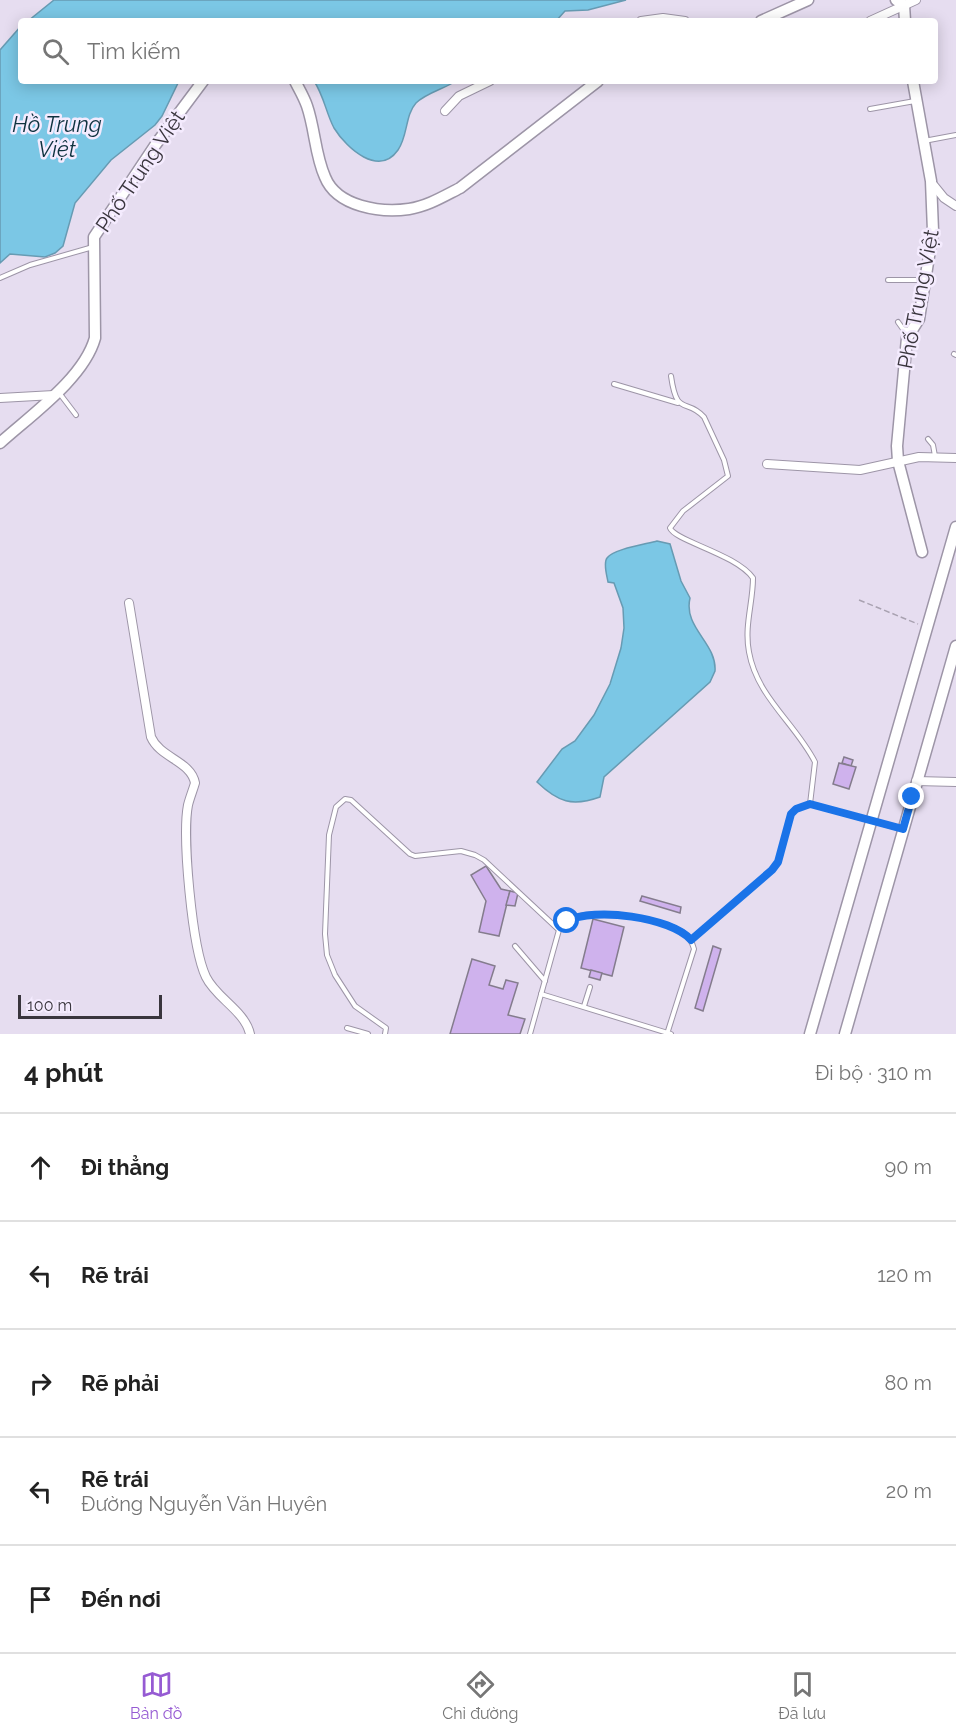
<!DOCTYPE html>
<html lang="vi">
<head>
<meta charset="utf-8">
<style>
  body { margin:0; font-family:Raleway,sans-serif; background:#f6f6f6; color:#222 }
  .scale { position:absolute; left:18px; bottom:15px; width:144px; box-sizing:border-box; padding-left:6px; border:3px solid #39353d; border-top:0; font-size:16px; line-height:21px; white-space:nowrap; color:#39353d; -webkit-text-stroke:4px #f4ebfe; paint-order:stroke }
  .stop { position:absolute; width:18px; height:18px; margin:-14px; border:4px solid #1a73e8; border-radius:50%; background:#fff }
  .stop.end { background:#1a73e8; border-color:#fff; box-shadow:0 2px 6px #0008 }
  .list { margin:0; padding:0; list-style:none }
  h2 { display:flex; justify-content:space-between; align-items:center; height:78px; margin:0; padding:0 24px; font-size:26px }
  h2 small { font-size:20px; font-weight:400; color:#767676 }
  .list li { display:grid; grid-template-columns:39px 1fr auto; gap:18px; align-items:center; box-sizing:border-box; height:108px; padding:0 24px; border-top:2px solid #e0e0e0 }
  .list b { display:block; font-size:22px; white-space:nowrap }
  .list p { margin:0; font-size:20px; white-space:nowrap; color:#767676 }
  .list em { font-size:20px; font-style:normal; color:#767676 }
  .icon { flex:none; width:33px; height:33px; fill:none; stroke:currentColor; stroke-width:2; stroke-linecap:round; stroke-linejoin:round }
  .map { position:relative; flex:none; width:956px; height:1034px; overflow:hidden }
  .search { position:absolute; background:#fff; box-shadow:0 3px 15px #0003; left:18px; right:18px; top:18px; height:66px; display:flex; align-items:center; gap:15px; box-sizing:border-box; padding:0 21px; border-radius:6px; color:#767676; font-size:22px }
  .sheet { height:618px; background:#fff }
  nav { display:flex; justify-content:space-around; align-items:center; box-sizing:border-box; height:84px; border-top:2px solid #e0e0e0; background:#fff; font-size:16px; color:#767676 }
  nav a { display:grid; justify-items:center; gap:3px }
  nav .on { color:#965bd3 }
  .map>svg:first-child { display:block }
  .water { fill:#7bc7e5; stroke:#679bb3; stroke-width:1.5 }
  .building { fill:#cfb2ed; stroke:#847c8d; stroke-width:1.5 }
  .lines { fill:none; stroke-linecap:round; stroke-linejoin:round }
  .service-casing { stroke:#9d95a7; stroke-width:6 }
  .minor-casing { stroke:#9d95a7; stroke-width:10 }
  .tertiary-casing { stroke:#9d95a7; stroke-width:13 }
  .path { stroke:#a9a2b1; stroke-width:1.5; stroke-dasharray:6 3; stroke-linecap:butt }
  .service { stroke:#fff; stroke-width:4 }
  .minor { stroke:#fff; stroke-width:8 }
  .tertiary { stroke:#fff; stroke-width:10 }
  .route { stroke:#1a73e8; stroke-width:8 }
  .labels { text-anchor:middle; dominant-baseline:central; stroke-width:5; stroke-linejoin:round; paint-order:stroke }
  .street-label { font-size:21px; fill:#39353d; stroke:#f4ebfe }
  .water-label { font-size:22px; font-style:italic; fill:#0e323f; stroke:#f4ebfe }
</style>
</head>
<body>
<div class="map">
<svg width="956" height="1034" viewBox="0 0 956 1034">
  <rect width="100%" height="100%" fill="#e6ddf0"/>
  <g class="water">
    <path d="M54 0H626L588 10 565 11 556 21H28Z"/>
    <path d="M21 26V81H179L162 116 155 125 111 160 75 203 63 246 55 253 45 257 10 254 0 263V50Z"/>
    <path d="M314 81H456C444 89 426 93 416 103 405 115 408 136 398 150 379 177 347 149 334 128 326 113 324 96 314 81Z"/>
    <path d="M657 541 670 544 681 581 690 598C683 628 717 643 715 671L710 682 604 777 600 797C572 807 558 802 537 782L562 749 575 741 594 715 610 684 621 648 624 628 623 608 614 583 608 582C607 576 603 563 607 558 613 549 647 544 657 541Z"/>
  </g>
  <g class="building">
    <path d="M844 757 853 760 851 766 842 763Z"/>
    <path d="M839 763 856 767 849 789 833 784Z"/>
    <path d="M486 866 501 889 510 891 499 936 479 932 486 901 471 875Z"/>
    <path d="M510 891 518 893 515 906 506 905Z"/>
    <path d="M642 896 681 907 680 913 640 901Z"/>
    <path d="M593 919 624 927 612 976 581 968Z"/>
    <path d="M713 946 721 949 703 1011 695 1008Z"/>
    <path d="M472 959 495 966 489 985 503 989 506 980 518 983 508 1015 525 1019 520 1034H450Z"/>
    <path d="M591 970 602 973 600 980 589 977Z"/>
  </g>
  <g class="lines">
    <g class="service-casing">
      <g id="service">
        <path d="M870 109 915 101"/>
        <path d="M924 141 956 135"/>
        <path d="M0 278 30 265 93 247"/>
        <path d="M888 280H922"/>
        <path d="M898 322 903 329 908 330"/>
        <path d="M954 354 956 355"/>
        <path d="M671 376C677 418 686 397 704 417L724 460 728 476 683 511 670 528C675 541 736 554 753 578 753 603 744 626 749 652 757 697 795 723 815 762L810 804"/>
        <path d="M614 384 678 403"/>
        <path d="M60 394 76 415"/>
        <path d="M928 439 933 445 935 456"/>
        <path d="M691 940 772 870 778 862 791 814 796 809 810 804 902 829"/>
        <path d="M515 946 545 981"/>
        <path d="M541 994 671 1034"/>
        <path d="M584 1006 590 987"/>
        <path d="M347 1028 368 1034"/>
        <path d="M385 1034 386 1028 355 1006 335 975 327 955 325 934 329 835 336 807 345 799 351 800 410 854 415 856 461 851 475 855 484 860 559 930"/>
        <path d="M530 1034 559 930C562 927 565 922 569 920 592 907 663 918 684 933 690 937 692 942 694 949L667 1034"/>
      </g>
    </g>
    <g class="minor-casing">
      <g id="minor">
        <path d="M641 21 663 18 685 21"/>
        <path d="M870 21 916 0"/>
        <path d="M445 111 459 96 490 81"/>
        <path d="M931 182 944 198 956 206"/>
        <path d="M0 398 54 395"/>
        <path d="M767 464 860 470 919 457 956 458"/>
        <path d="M129 603 151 737C160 758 191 761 195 783 193 790 190 797 188 805 182 836 192 948 206 977 216 998 245 1011 250 1034"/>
        <path d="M916 781 956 782"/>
      </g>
    </g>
    <g class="tertiary-casing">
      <g id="tertiary">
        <path d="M896 0 904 5 905 21"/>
        <path d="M761 21 808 0"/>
        <path d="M295 81C299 89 304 97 307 106 315 129 315 155 325 177 337 207 381 213 409 209 428 206 444 196 460 188L598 81"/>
        <path d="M913 81 931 181 933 231 919 319 907 338 897 446 898 461 922 552"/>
        <path d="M0 443C31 415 84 378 95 338L94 237 156 144 203 81"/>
        <path d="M810 1034 956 527"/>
        <path d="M845 1034 956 646"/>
      </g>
    </g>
    <path class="path" d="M859 600 918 624"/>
    <use href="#service" class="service"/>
    <use href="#minor" class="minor"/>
    <use href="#tertiary" class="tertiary"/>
  </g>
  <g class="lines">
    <path class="route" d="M567 921C594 907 671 917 691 940L772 870 778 862 791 814 796 809 810 804 903 829 912 797"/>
  </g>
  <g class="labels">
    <g class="street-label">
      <text transform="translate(140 171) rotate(-56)">Phố Trung Việt</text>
      <text transform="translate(918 299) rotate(-79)">Phố Trung Việt</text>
    </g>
    <g class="water-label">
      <text x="57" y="124">Hồ Trung<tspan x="57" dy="25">Việt</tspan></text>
    </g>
  </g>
</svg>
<div class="scale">100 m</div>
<div class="stop" style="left:567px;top:921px"></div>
<div class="stop end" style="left:912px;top:797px"></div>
<div class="search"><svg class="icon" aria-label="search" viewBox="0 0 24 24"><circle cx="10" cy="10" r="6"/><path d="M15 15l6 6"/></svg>Tìm kiếm</div>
</div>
<section class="sheet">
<h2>4 phút<small>Đi bộ · 310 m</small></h2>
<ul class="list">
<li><svg class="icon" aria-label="ahead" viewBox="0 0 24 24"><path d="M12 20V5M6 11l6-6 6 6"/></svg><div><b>Đi thẳng</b></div><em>90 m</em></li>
<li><svg class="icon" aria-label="left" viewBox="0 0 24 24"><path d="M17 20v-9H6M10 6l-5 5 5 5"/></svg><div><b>Rẽ trái</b></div><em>120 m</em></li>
<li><svg class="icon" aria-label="right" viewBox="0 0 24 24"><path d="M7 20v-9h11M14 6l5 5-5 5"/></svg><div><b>Rẽ phải</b></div><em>80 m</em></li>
<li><svg class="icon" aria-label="left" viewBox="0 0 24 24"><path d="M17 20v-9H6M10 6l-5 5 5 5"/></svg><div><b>Rẽ trái</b><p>Đường Nguyễn Văn Huyên</p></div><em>20 m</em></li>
<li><svg class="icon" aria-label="arrive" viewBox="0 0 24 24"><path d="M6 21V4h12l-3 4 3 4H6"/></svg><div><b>Đến nơi</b></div></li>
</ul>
</section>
<nav>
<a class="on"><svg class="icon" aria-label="map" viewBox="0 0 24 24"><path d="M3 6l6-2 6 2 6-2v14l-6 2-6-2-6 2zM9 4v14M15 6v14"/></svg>Bản đồ</a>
<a><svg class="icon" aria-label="directions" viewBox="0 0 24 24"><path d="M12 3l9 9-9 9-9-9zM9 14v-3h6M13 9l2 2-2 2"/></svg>Chỉ đường</a>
<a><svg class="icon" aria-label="saved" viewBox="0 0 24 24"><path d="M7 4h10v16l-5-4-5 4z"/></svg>Đã lưu</a>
</nav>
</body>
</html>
